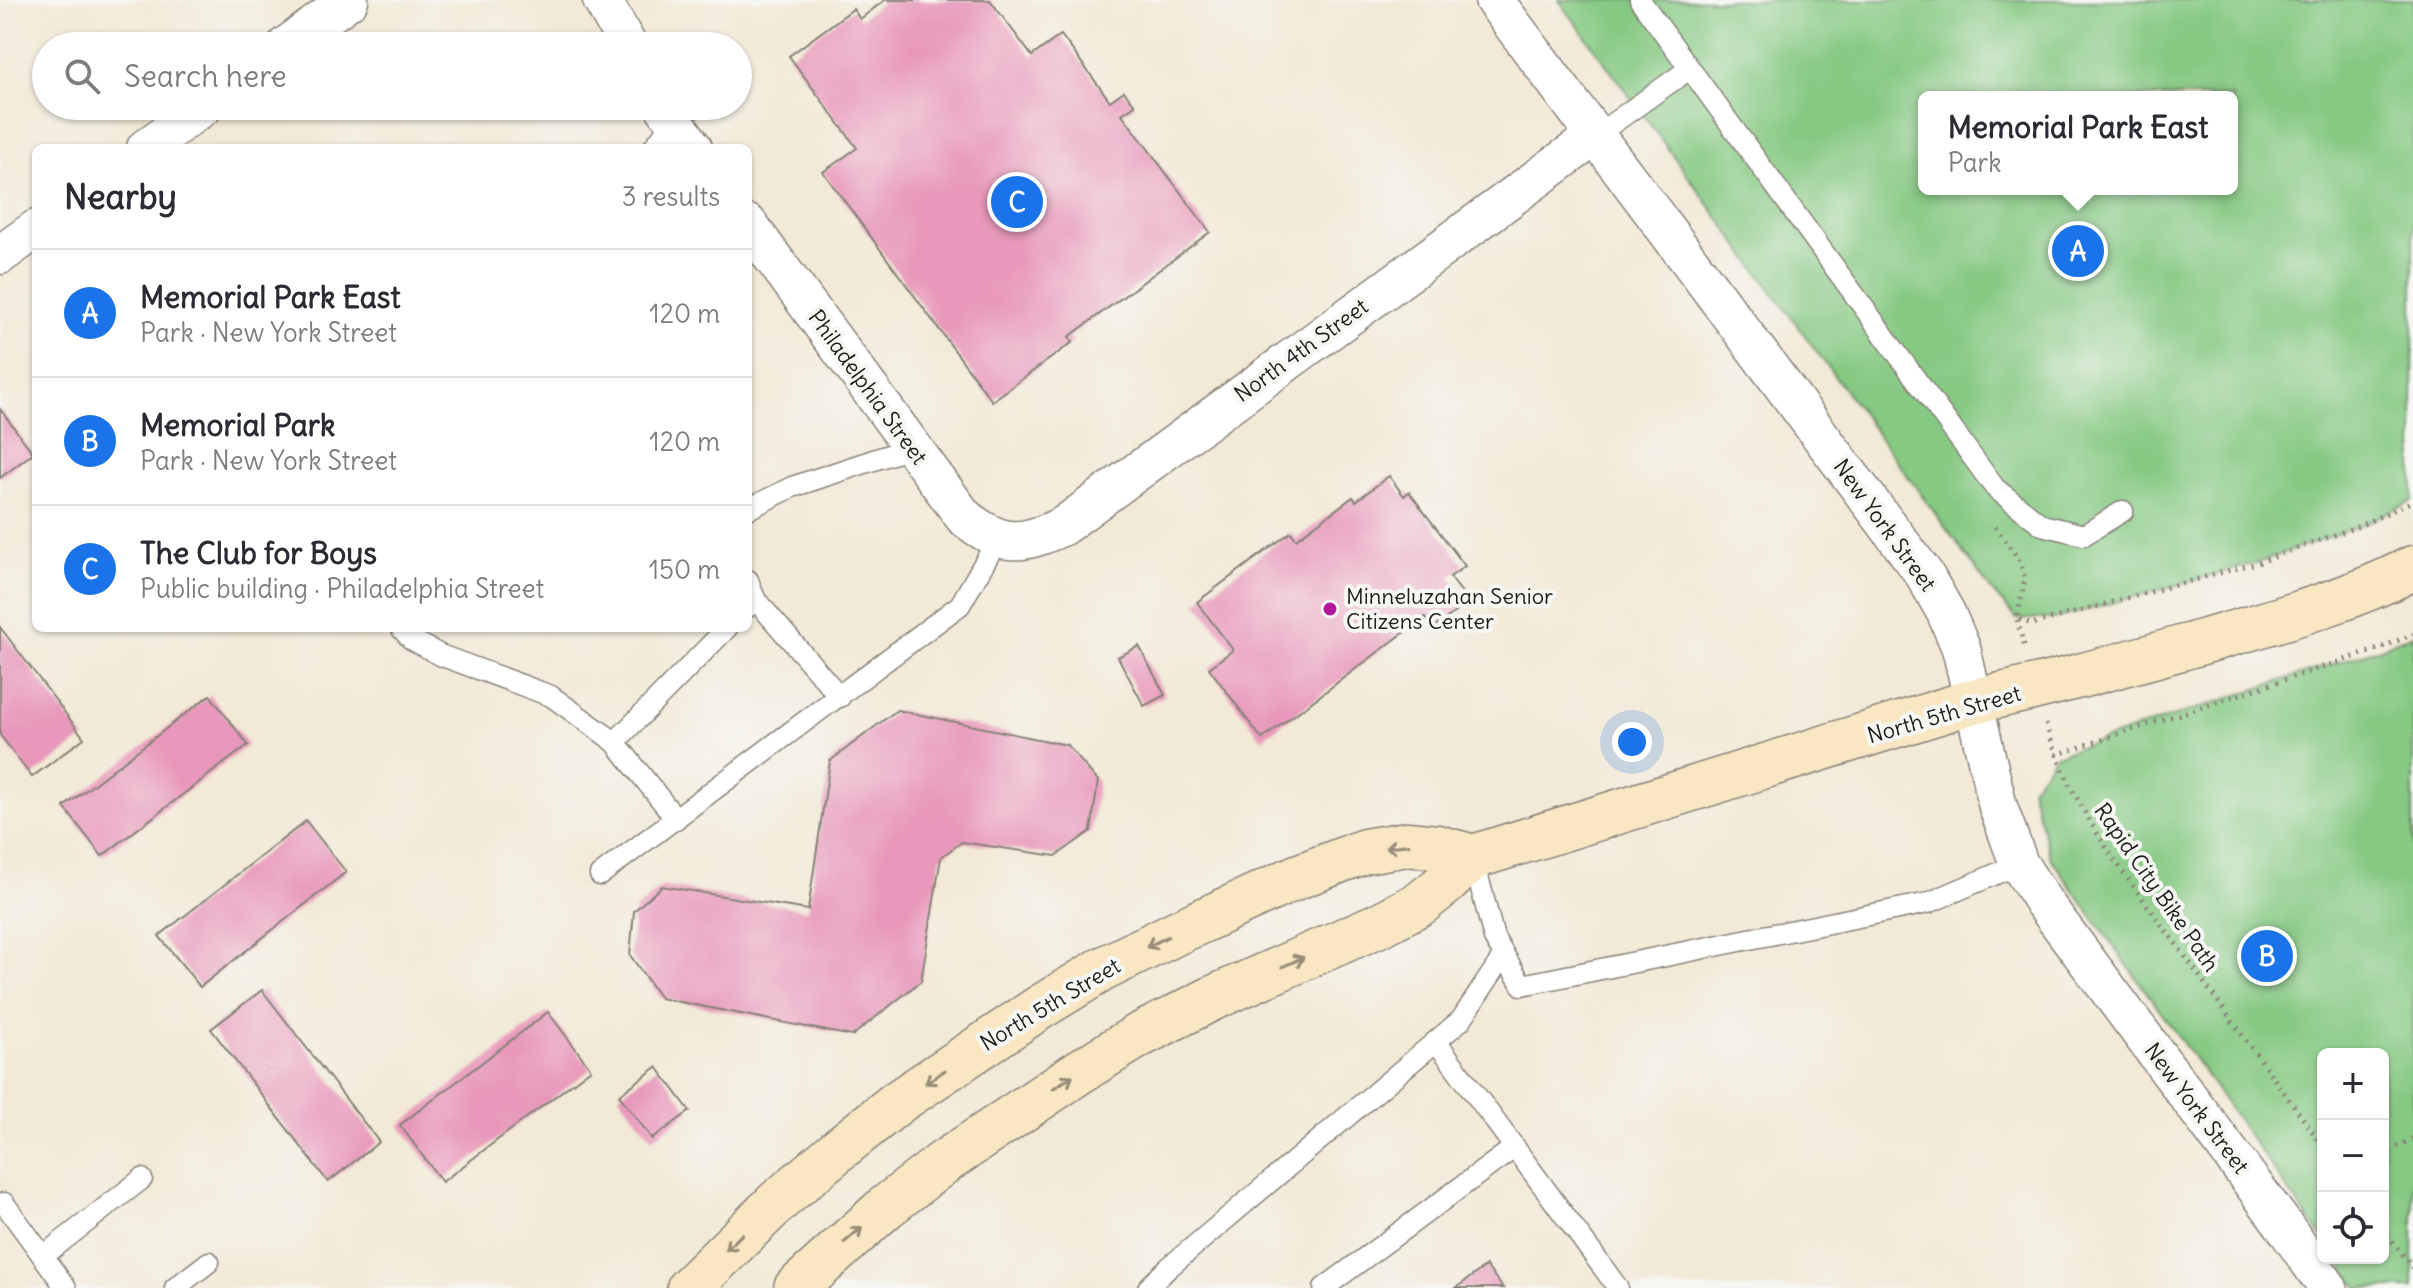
<!DOCTYPE html>
<html lang="en">
<head>
<meta charset="utf-8">
<style>
  body { margin:0; font-family:Delius,sans-serif; background:#f7f7f7; color:#2b2b33 }
  .controls { position:absolute; right:24px; bottom:24px; display:grid; overflow:hidden; border-radius:12px; box-shadow:0 2px 6px #0004 }
  .controls button { width:72px; height:72px; display:grid; place-items:center; padding:0; border:0; border-bottom:2px solid #e1e1e2; background:#fff; color:#2b2b33; font:40px sans-serif }
  .you { position:absolute; left:1632px; top:742px; width:28px; height:28px; margin:-20px; border:6px solid #fff; border-radius:50%; background:#1a73e8; box-shadow:0 0 0 12px #1a73e833 }
  .badge { display:grid; place-items:center; width:52px; height:52px; border-radius:50%; background:#1a73e8; color:#fff; font-size:26px; font-weight:700 }
  .pin { position:absolute; translate:-50% -50%; border:4px solid #fff; box-shadow:0 2px 8px #0006 }
  .popup { position:absolute; left:1918px; top:91px; width:320px; height:104px; box-sizing:border-box; display:grid; place-content:center; border-radius:12px; background:#fff; filter:drop-shadow(0 2px 6px #0005); font-size:26px; white-space:nowrap; color:#7c7c81 }
  .popup b { font-size:30px; color:#2b2b33 }
  .popup::after { content:''; position:absolute; left:50%; top:100%; margin-left:-16px; border:16px solid transparent; border-top-color:#fff }
  .list { margin:0; padding:0; list-style:none }
  h2 { display:flex; justify-content:space-between; align-items:center; height:104px; margin:0; padding:0 32px; font-size:34px }
  h2 small { font-size:26px; font-weight:400; color:#7c7c81 }
  .list li { display:grid; grid-template-columns:52px 1fr auto; gap:24px; align-items:center; box-sizing:border-box; height:128px; padding:0 32px; border-top:2px solid #e1e1e2 }
  .list b { display:block; font-size:30px; white-space:nowrap }
  .list p { margin:0; font-size:26px; white-space:nowrap; color:#7c7c81 }
  .list em { font-size:26px; font-style:normal; color:#7c7c81 }
  .icon { flex:none; width:44px; height:44px; fill:none; stroke:currentColor; stroke-width:2; stroke-linecap:round; stroke-linejoin:round }
  .map { position:relative; flex:none; width:2413px; height:1288px; overflow:hidden }
  .search { position:absolute; background:#fff; box-shadow:0 2px 6px #0004; left:32px; top:32px; width:720px; height:88px; display:flex; align-items:center; gap:20px; box-sizing:border-box; padding:0 28px; border-radius:44px; color:#7c7c81; font-size:30px }
  .panel { position:absolute; background:#fff; box-shadow:0 2px 6px #0004; left:32px; top:144px; width:720px; height:488px; border-radius:12px }
  .map>svg:first-child { display:block }
  .green { fill:#86c983; stroke:#517250; stroke-width:2; fill-rule:evenodd }
  .building { fill:#e898ba }
  .lines { fill:none; stroke-linecap:round; stroke-linejoin:round }
  .service-casing { stroke:#878279; stroke-width:23 }
  .minor-casing { stroke:#878279; stroke-width:41 }
  .secondary-casing { stroke:#878279; stroke-width:47 }
  .path { stroke:#878279; stroke-width:5; stroke-dasharray:2 6; stroke-linecap:butt }
  .service { stroke:#fff; stroke-width:20 }
  .minor { stroke:#fff; stroke-width:38 }
  .secondary { stroke:#f9e7c3; stroke-width:44 }
  .oneway { stroke:#968c78 }
  .poi-dot { fill:#b5179e; stroke:#f6f6f2; stroke-width:3 }
  .labels { text-anchor:middle; dominant-baseline:central; stroke-width:8; stroke-linejoin:round; paint-order:stroke }
  .street-label { font-size:22px; fill:#1c1c1c; stroke:#f6f6f2 }
  .poi-label { font-size:22px; fill:#1c1c1c; stroke:#f6f6f2; text-anchor:start }
</style>
</head>
<body>
<div class="map">
<svg width="2413" height="1288" viewBox="0 0 2413 1288">
  <rect width="100%" height="100%" fill="#f6f6f2"/>
  <filter id="ink" filterUnits="userSpaceOnUse"><feTurbulence type="fractalNoise" baseFrequency=".0125" numOctaves="2"/><feDisplacementMap in="SourceGraphic" scale="16" xChannelSelector="R" yChannelSelector="G"/><feConvolveMatrix kernelMatrix="1 2 1 2 8 2 1 2 1" color-interpolation-filters="sRGB"/></filter>
  <filter id="wash" filterUnits="userSpaceOnUse"><feTurbulence type="fractalNoise" baseFrequency=".006" numOctaves="4" result="noise"/><feDisplacementMap in="SourceGraphic" scale="32" xChannelSelector="R" yChannelSelector="G"/><feGaussianBlur stdDeviation="1.8" result="paint"/><feColorMatrix in="noise" values="0 0 0 0 0 0 0 0 0 0 0 0 0 0 0 0 0 1.4 0 .05"/><feComposite in="paint" operator="in"/></filter>
  <g filter="url(#wash)">
    <rect width="100%" height="100%" fill="#f2e9d6"/>
    <g class="green">
      <path d="M1559 0H2413V501L2359 526 2260 562 2054 619H2017L1992 591ZM1924 97H2232V189H1924Z"/>
      <path d="M2413 634V1288H2358L2337 1258H2383V1054H2323V1239L2050 857 2031 788 2056 755 2378 649Z"/>
    </g>
    <g id="blocks">
      <g class="building">
        <path d="M885 0H990L1032 56 1061 35 1110 101 1124 91 1135 105 1122 114 1210 232 1069 337 1073 342 992 401 823 172 857 148 789 56 853 9 860 19Z"/>
        <path d="M0 409 33 453 0 478Z"/>
        <path d="M1389 476 1404 496 1409 492 1465 566 1450 577 1469 602 1433 628 1425 617 1262 739 1209 668 1233 650 1197 602 1291 532 1296 539 1353 497 1356 501Z"/>
        <path d="M0 627 84 738 32 777 0 735Z"/>
        <path d="M1139 646 1165 695 1144 706 1118 657Z"/>
        <path d="M210 695 248 745 102 856 64 807Z"/>
        <path d="M897 710 1067 745 1098 781 1091 831 1056 856 962 842 941 857 921 981 852 1036 660 998 630 955 634 911 662 886 808 910 830 761Z"/>
        <path d="M306 821 346 872 200 987 159 936Z"/>
        <path d="M262 990 379 1142 328 1182 211 1029Z"/>
        <path d="M548 1012 591 1069 442 1182 400 1125Z"/>
        <path d="M657 1067 690 1111 652 1139 619 1095Z"/>
        <path d="M1486 1266 1503 1288H1456Z"/>
      </g>
    </g>
  </g>
  <g filter="url(#ink)">
    <use href="#blocks" fill-opacity="0" stroke="#878279" stroke-width="2"/>
    <g class="lines">
      <g class="service-casing">
        <g id="service">
          <path d="M1640 0 1995 488 2042 525 2084 535 2123 511"/>
          <path d="M1595 136 1689 69"/>
          <path d="M653 148 674 121"/>
          <path d="M748 509 792 487 913 447"/>
          <path d="M748 580 755 599"/>
          <path d="M748 607 755 599 840 697"/>
          <path d="M401 628 411 639 440 655 551 696 615 742 676 819"/>
          <path d="M615 742 727 628"/>
          <path d="M1473 857 1494 938 1522 985 1928 903 2019 864"/>
          <path d="M600 875 960 605 998 539"/>
          <path d="M1436 1041 1618 1288"/>
          <path d="M4 1203 66 1288"/>
          <path d="M43 1256 142 1179"/>
          <path d="M175 1288 209 1262"/>
          <path d="M1148 1288 1167 1269 1461 1020 1504 955"/>
          <path d="M1324 1288 1515 1147"/>
        </g>
      </g>
      <g class="minor-casing">
        <g id="minor">
          <path d="M602 0 628 46"/>
          <path d="M1494 0 1924 574 1946 613 1961 648 1998 807 2019 864 2044 903 2285 1227 2328 1288"/>
          <path d="M286 46 349 0"/>
          <path d="M664 106 693 148"/>
          <path d="M146 148 204 106"/>
          <path d="M748 224 964 517C1001 547 1021 546 1063 526L1595 136"/>
          <path d="M0 255 36 229"/>
        </g>
      </g>
      <g class="secondary-casing">
        <g id="secondary">
          <path d="M689 1288 777 1202 839 1149 898 1102 1039 1008 1101 970 1180 931 1297 877 1365 851 1407 844 1437 847 1473 857"/>
          <path d="M796 1288 886 1207 943 1163 1079 1072 1138 1036 1213 998 1381 924 1421 903 1446 883 1473 857 1974 701C2047 686 2117 666 2188 646 2264 624 2342 604 2413 568"/>
        </g>
      </g>
      <g class="path">
        <path d="M1995 527 2020 561 2025 579 2017 619 2032 624 2260 562 2359 526 2413 501"/>
        <path d="M2017 620 2025 649"/>
        <path d="M2046 724C2071 808 2125 875 2176 944 2225 1011 2274 1079 2323 1146"/>
        <path d="M2056 755 2378 649 2413 634"/>
        <path d="M2383 1155 2413 1138"/>
        <path d="M2383 1228 2413 1268"/>
      </g>
      <use href="#service" class="service"/>
      <use href="#minor" class="minor"/>
      <use href="#secondary" class="secondary"/>
    </g>
    <defs><path id="oneway-shaft" d="M-6 0H5M1.5-3L5.5 0L1.5 3" fill="none" stroke-width="1.6" stroke-linecap="round" stroke-linejoin="round" transform="scale(2)"/></defs>
    <g class="oneway">
      <use href="#oneway-shaft" transform="translate(1397 846) rotate(173)"/>
      <use href="#oneway-shaft" transform="translate(1157 942) rotate(153)"/>
      <use href="#oneway-shaft" transform="translate(1293 962) rotate(-24)"/>
      <use href="#oneway-shaft" transform="translate(935 1077) rotate(146)"/>
      <use href="#oneway-shaft" transform="translate(1063 1082) rotate(-33)"/>
      <use href="#oneway-shaft" transform="translate(853 1235) rotate(-41)"/>
      <use href="#oneway-shaft" transform="translate(734 1242) rotate(136)"/>
    </g>
  </g>
  <circle class="poi-dot" cx="1330" cy="609" r="8"/>
  <g class="labels">
    <g class="street-label">
      <text transform="translate(1301 350) rotate(-36)">North 4th Street</text>
      <text transform="translate(868 387) rotate(54)">Philadelphia Street</text>
      <text transform="translate(1885 525) rotate(54)">New York Street</text>
      <text transform="translate(1944 714) rotate(-16)">North 5th Street</text>
      <text transform="translate(2157 887) rotate(55)">Rapid City Bike Path</text>
      <text transform="translate(1050 1004) rotate(-31)">North 5th Street</text>
      <text transform="translate(2197 1108) rotate(53)">New York Street</text>
    </g>
    <g class="poi-label">
      <text x="1346" y="596">Minneluzahan Senior<tspan x="1346" dy="25">Citizens Center</tspan></text>
    </g>
  </g>
</svg>
<div class="controls">
<button>+</button>
<button>−</button>
<button><svg class="icon" aria-label="locate" viewBox="0 0 24 24"><circle cx="12" cy="12" r="6"/><path d="M12 2v4M12 18v4M2 12h4M18 12h4"/></svg></button>
</div>
<div class="you"></div>
<div class="pin badge" style="left:2078px;top:251px">A</div>
<div class="popup"><b>Memorial Park East</b>Park</div>
<div class="pin badge" style="left:2267px;top:956px">B</div>
<div class="pin badge" style="left:1017px;top:202px">C</div>
<div class="search"><svg class="icon" aria-label="search" viewBox="0 0 24 24"><circle cx="10" cy="10" r="6"/><path d="M15 15l6 6"/></svg>Search here</div>
<section class="panel">
<h2>Nearby<small>3 results</small></h2>
<ul class="list">
<li><span class="badge">A</span><div><b>Memorial Park East</b><p>Park · New York Street</p></div><em>120 m</em></li>
<li><span class="badge">B</span><div><b>Memorial Park</b><p>Park · New York Street</p></div><em>120 m</em></li>
<li><span class="badge">C</span><div><b>The Club for Boys</b><p>Public building · Philadelphia Street</p></div><em>150 m</em></li>
</ul>
</section>
</div>
</body>
</html>
